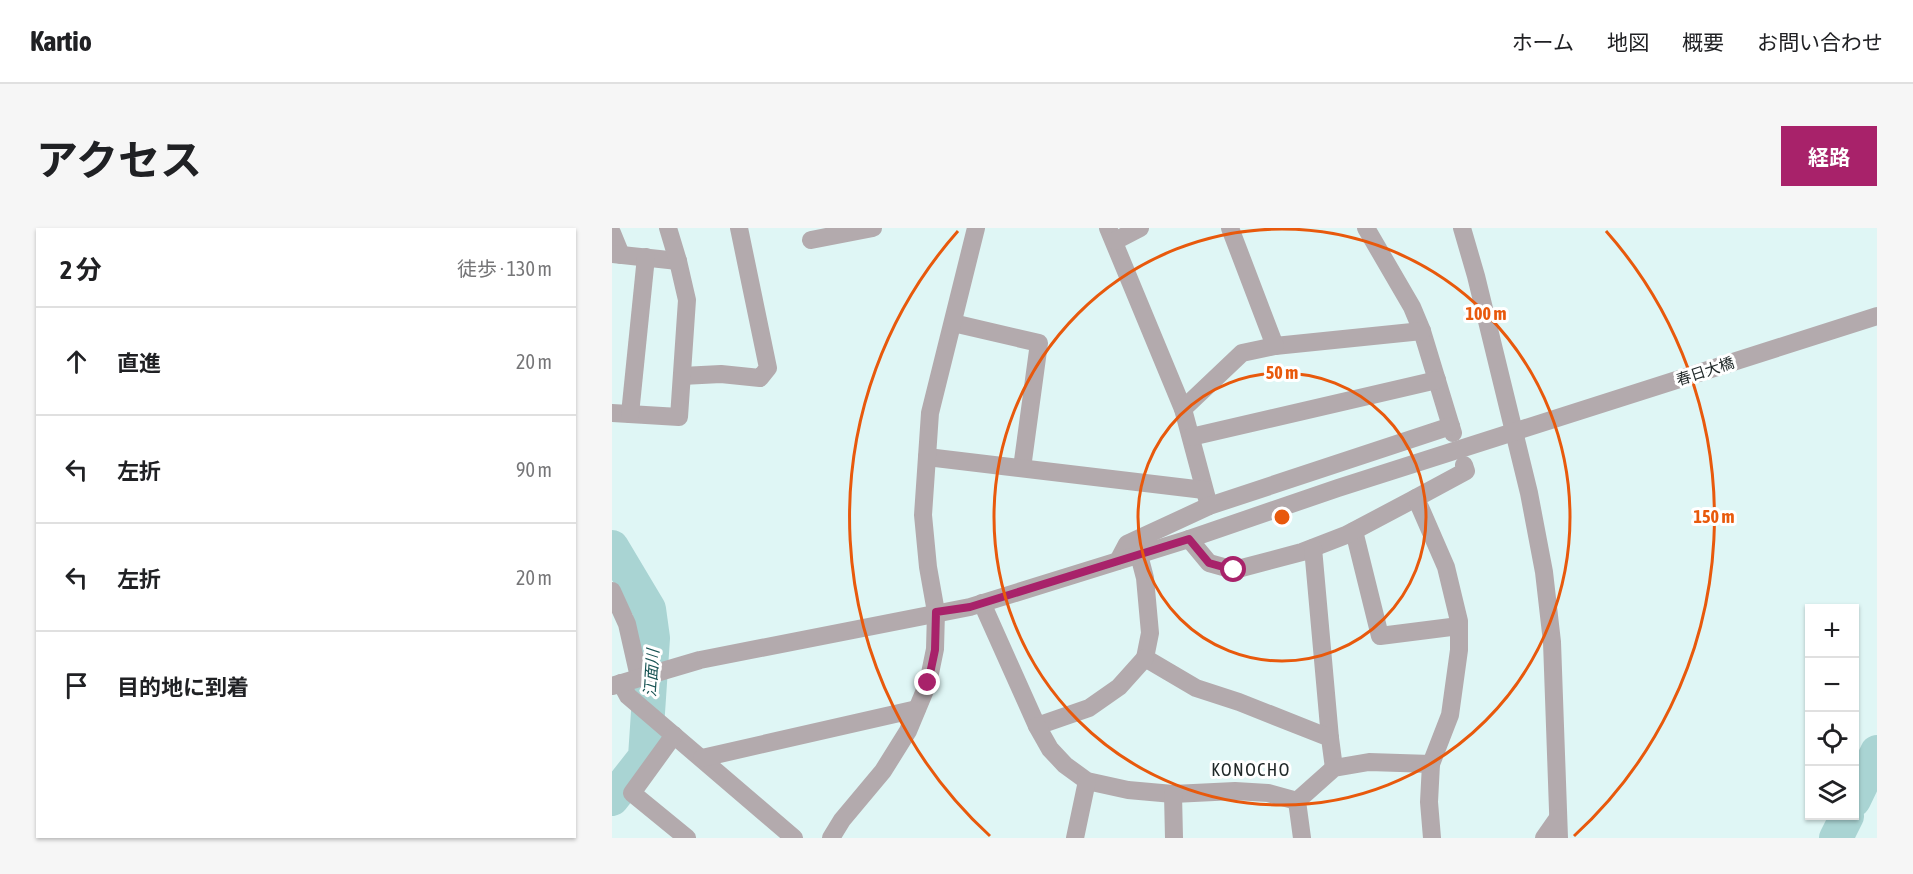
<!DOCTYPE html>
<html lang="ja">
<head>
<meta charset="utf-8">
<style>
  body { margin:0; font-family:"Asap Condensed","Noto Sans JP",sans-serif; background:#f6f6f6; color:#202124 }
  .controls { position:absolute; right:18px; bottom:18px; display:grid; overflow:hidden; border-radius:0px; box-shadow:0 2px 4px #0004 }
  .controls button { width:54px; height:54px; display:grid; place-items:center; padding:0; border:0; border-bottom:2px solid #e0e0e0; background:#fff; color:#202124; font:30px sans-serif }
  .stop { position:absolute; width:18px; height:18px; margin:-14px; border:4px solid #a8226a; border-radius:50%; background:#fff }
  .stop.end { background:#a8226a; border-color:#fff; box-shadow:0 2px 6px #0008 }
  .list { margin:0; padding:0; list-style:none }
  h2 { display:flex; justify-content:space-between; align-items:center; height:78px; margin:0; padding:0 24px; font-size:26px }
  h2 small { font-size:20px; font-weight:400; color:#757577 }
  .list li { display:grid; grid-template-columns:39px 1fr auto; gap:18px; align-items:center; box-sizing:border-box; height:108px; padding:0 24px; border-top:2px solid #e0e0e0 }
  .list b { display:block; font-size:22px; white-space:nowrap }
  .list em { font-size:20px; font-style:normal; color:#757577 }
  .icon { flex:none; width:33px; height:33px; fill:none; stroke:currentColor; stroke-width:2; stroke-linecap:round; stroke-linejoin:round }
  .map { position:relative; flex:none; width:1265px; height:610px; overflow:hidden; border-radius:0px }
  header { display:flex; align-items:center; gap:36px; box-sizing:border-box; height:84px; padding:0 30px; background:#fff; border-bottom:2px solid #e0e0e0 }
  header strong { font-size:28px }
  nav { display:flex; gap:33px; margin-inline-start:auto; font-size:21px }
  .intro { display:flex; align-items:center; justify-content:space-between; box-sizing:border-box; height:144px; padding:0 36px }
  h1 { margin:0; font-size:42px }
  .button { padding:15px 27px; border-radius:0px; background:#a8226a; color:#fff; font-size:21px; font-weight:700 }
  main { display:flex; gap:36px; padding:0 36px }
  aside { flex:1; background:#fff; border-radius:0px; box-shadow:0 2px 4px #0004 }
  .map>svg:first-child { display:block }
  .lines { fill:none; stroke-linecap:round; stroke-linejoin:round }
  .river { stroke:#a9d4d3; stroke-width:34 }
  .minor { stroke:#b3aaad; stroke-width:18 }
  .tertiary { stroke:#b3aaad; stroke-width:18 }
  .route { stroke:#a8226a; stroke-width:8 }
  .ring { fill:none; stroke:#e8590c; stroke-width:3 }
  .labels { text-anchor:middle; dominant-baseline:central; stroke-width:6; stroke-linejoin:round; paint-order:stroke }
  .street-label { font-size:15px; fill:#202828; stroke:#fff }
  .water-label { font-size:16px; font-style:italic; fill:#195454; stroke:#fff }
  .quarter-label { font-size:18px; letter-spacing:1.5px; fill:#202828; stroke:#fff }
  .centre { fill:#e8590c; stroke:#fff; stroke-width:3 }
  .ring-label { font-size:18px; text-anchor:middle; font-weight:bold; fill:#e8590c; stroke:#fff; stroke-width:6; stroke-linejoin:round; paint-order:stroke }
</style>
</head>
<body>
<header>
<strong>Kartio</strong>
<nav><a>ホーム</a><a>地図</a><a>概要</a><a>お問い合わせ</a></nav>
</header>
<div class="intro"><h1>アクセス</h1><a class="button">経路</a></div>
<main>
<aside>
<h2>2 分<small>徒歩 · 130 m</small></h2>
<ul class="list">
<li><svg class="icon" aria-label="ahead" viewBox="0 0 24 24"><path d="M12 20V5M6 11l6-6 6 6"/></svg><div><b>直進</b></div><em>20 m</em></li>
<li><svg class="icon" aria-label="left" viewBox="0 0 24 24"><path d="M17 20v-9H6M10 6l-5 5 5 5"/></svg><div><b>左折</b></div><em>90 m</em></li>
<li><svg class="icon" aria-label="left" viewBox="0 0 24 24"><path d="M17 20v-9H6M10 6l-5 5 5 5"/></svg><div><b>左折</b></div><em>20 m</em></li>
<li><svg class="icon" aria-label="arrive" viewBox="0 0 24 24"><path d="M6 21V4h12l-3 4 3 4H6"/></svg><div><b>目的地に到着</b></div></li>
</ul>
</aside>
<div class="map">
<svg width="1265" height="610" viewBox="0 0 1265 610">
  <rect width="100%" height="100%" fill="#dff6f5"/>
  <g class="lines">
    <g class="river">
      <path d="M0 319 37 381 41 410 33 529 0 571"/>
      <path d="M1242 572 1265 524"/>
      <path d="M1224 610 1235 588"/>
    </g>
    <g class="minor">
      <path d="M496 0 571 181 597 278"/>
      <path d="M754 0 800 79 810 103 841 205"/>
      <path d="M850 0 864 48 917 265 932 344 940 414 947 610"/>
      <path d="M0 5 9 27"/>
      <path d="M199 12 261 0"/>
      <path d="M503 13 528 0"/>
      <path d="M0 26 66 33"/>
      <path d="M341 95 427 115 410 240"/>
      <path d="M663 118 810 103"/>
      <path d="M70 148 109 146 148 150 156 140 127 0"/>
      <path d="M571 181 630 125 663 118 618 0"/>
      <path d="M0 185 67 189 75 72 66 33 56 0"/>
      <path d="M18 186 34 29"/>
      <path d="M579 209 825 152"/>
      <path d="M315 229 592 262"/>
      <path d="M742 303 768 408 847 398"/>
      <path d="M577 311 597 335 622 342 690 324 734 307 804 270"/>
      <path d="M701 320 718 510"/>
      <path d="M527 327 533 350 538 405 533 430 584 460 627 474 718 510 722 540"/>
      <path d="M506 333 515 316 597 278 839 198"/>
      <path d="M0 363 15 396 27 449"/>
      <path d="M370 375 425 498 477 480 507 459 533 430"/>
      <path d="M9 455 16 468 182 610"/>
      <path d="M425 498 438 521 453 537 475 553 516 562 561 566 623 563 656 565 685 573"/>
      <path d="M62 507 20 565 75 610"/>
      <path d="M90 530 305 481"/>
      <path d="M819 536 838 487 847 422V393L834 339 804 270 854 243 852 237"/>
      <path d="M561 566 562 610"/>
      <path d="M219 610 230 592 271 543 296 503 316 455 323 421 324 384 316 339 311 287 318 185 364 0"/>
      <path d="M463 610 475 553"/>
      <path d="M690 610 685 573 722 540 757 534 819 536 817 574 820 610"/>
      <path d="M932 610 946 590"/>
    </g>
    <path class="tertiary" d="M0 458 88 432 358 379 577 311 726 260 1265 88"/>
  </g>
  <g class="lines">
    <path class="route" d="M316 455 323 422 324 384 358 379 577 311 597 335 622 342"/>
  </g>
  <g class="ring">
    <circle cx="670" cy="289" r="144"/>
    <circle cx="670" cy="289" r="288"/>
    <path d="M378 608A432 432 0 0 1 346 3M994 3A432 432 0 0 1 962 608"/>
  </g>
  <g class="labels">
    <g class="street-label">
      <text transform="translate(1093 143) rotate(-18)">春日大橋</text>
    </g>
    <g class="water-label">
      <text transform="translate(39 445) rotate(-86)">江面川</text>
    </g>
    <g class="quarter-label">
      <text x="639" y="541">KONOCHO</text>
    </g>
  </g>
  <circle cx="670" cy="289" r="9" class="centre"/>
  <g class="ring-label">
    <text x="874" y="92">100 m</text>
    <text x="670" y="151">50 m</text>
    <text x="1102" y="295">150 m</text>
  </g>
</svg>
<div class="controls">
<button>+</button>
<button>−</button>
<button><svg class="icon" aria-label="locate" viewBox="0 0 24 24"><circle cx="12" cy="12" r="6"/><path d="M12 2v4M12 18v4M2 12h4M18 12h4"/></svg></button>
<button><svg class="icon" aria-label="layers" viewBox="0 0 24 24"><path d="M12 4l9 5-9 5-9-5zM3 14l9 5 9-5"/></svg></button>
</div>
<div class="stop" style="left:622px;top:342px"></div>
<div class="stop end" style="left:316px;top:455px"></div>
</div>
</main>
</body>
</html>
